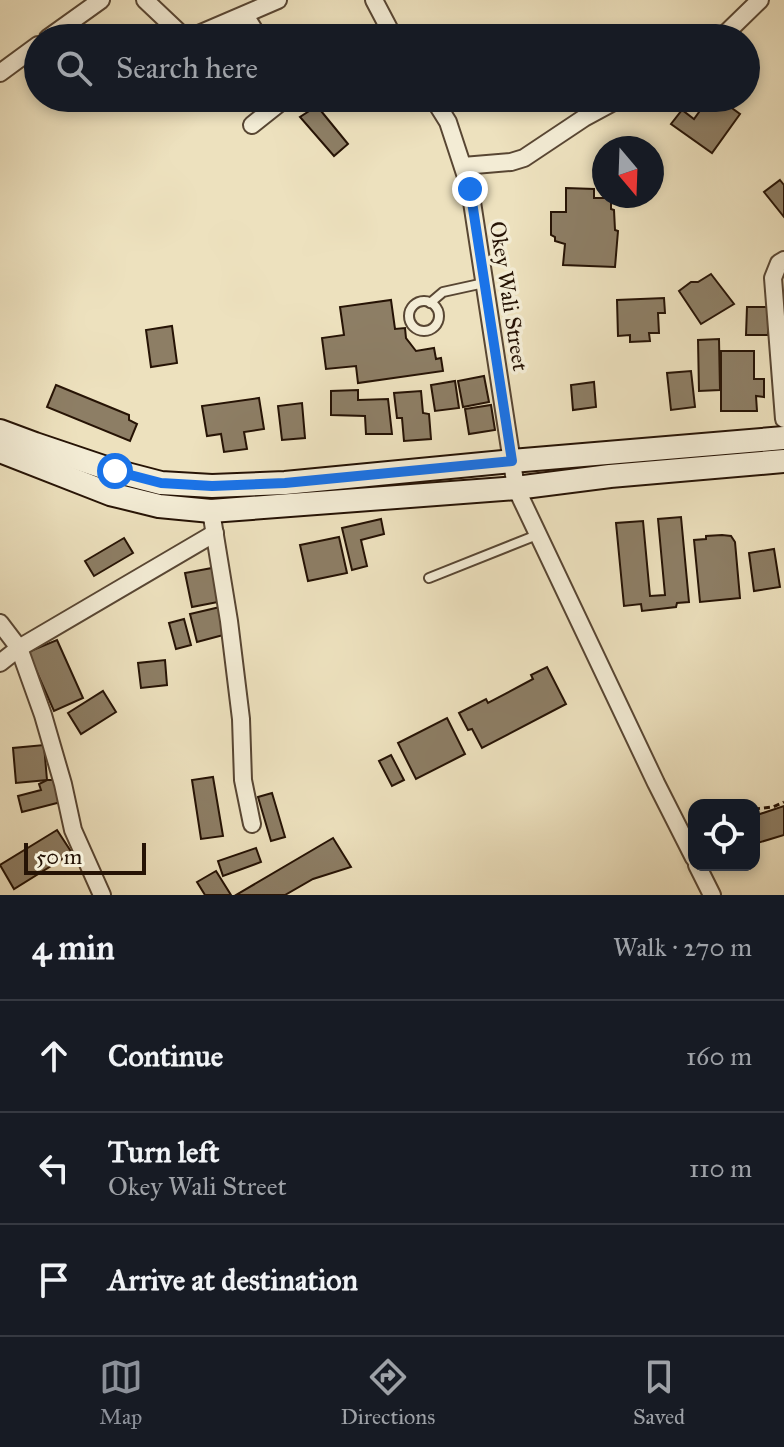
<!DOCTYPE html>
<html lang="en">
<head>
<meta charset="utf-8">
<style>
  body { margin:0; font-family:"IM FELL Great Primer",serif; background:#242831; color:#f1f3f6 }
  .controls { position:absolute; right:24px; bottom:24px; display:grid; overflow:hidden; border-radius:16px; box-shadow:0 4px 12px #0003 }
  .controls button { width:72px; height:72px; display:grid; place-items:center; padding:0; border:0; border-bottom:2px solid #363941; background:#171b24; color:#f1f3f6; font:40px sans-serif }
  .compass { position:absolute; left:592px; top:136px; width:72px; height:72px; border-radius:50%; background:#171b24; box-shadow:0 4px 12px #0003; rotate:161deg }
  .scale { position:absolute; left:24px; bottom:20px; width:122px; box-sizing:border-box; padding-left:8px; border:4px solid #261305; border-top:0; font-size:22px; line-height:28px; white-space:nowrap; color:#261305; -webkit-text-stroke:6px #f3ecd5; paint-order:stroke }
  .stop { position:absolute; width:24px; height:24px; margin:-18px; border:6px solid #1a73e8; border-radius:50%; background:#fff }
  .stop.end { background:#1a73e8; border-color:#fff; box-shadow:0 2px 8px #0008 }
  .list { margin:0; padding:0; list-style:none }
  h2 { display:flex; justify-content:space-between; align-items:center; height:104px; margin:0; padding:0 32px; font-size:34px }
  h2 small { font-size:26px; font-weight:400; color:#9ea1a6 }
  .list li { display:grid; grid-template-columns:52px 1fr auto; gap:24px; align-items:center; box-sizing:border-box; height:112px; padding:0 32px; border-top:2px solid #363941 }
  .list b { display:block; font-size:30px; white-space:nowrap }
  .list p { margin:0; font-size:26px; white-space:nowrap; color:#9ea1a6 }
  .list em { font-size:26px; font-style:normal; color:#9ea1a6 }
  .icon { flex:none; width:44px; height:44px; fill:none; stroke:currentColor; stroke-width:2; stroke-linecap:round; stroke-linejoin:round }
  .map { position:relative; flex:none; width:784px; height:895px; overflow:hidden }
  .search { position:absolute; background:#171b24; box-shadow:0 4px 12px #0003; left:24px; right:24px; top:24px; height:88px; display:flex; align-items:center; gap:20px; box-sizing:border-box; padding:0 28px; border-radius:44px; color:#9ea1a6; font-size:30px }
  .sheet { height:440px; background:#171b24 }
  nav { display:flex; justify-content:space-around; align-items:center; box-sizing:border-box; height:112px; border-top:2px solid #363941; background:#171b24; font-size:22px; color:#9ea1a6 }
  nav a { display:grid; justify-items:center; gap:4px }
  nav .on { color:#8c9099 }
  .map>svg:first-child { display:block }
  .building { fill:#8d7e65; stroke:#261305; stroke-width:2 }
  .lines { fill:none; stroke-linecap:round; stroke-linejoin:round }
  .lane-casing { stroke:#584633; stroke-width:12 }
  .street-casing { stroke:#584633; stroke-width:20 }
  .secondary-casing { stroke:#261305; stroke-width:26 }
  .path { stroke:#261305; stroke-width:3; stroke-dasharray:6 4; stroke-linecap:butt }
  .lane { stroke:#f3ecd5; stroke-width:8 }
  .street { stroke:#f3ecd5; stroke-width:16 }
  .secondary { stroke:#f3ecd5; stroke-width:22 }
  .route { stroke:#1a73e8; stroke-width:10 }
  .labels { text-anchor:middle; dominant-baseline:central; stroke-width:7; stroke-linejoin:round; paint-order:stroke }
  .street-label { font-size:22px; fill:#261305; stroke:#f3ecd5 }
</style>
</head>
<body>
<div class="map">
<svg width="784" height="895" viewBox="0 0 784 895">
  <rect width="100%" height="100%" fill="#ede1be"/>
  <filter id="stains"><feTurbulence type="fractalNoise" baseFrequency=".0025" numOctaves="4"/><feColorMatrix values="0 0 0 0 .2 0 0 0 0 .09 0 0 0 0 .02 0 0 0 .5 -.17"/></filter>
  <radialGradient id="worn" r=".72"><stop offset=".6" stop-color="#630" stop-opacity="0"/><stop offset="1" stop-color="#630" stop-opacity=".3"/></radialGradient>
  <g class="building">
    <path d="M709 98H718L740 114 712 153 671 124 682 110 694 119Z"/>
    <path d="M317 106 348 144 334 156 300 117Z"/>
    <path d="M780 180 784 185V217L764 192Z"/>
    <path d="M566 188 594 189V198H611V209L614 210 615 230 618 231 615 267 563 265 565 244 555 241V237L551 235V212H566Z"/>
    <path d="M711 274 734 304 701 324 679 291 691 282H698Z"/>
    <path d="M664 298 665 313H658L659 333H649L650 341 630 342V335L618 336 617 300Z"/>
    <path d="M391 300 395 329 405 328 406 338 416 351 434 348 436 359 441 358 443 371 358 383 356 366 326 369 322 338 344 335 340 307Z"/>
    <path d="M747 307H769L768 335H746Z"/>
    <path d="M172 326 177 363 151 367 146 330Z"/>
    <path d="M719 339 720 390 699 391 698 340Z"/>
    <path d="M721 351H754V379H764V397L756 396 757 411H721Z"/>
    <path d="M691 371 695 407 671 410 667 373Z"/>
    <path d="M484 376 489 402 463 407 458 381Z"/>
    <path d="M455 381 459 408 435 411 431 385Z"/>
    <path d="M594 382 596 407 573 410 571 385Z"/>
    <path d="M56 385 129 415V420L137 424 130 441 47 407Z"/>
    <path d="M358 390V400L388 399 392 434H366L365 416 331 415V391Z"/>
    <path d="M421 391 423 413 429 414 431 439 404 441 402 418H397L394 393Z"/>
    <path d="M259 398 264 429 244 432 247 449 224 452 221 434 207 436 202 406Z"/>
    <path d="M302 403 305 438 282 440 278 406Z"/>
    <path d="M491 405 495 430 469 434 465 409Z"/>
    <path d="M681 517 689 602 677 603 676 607 642 611 641 604 624 606 616 523 643 521 650 596 665 595 658 519Z"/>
    <path d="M381 519 384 534 361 540 367 566 352 570 342 528Z"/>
    <path d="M722 535 731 536 735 542 740 598 700 602 694 540 706 539V536Z"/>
    <path d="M339 537 347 573 308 581 300 545Z"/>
    <path d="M124 538 133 553 94 576 85 561Z"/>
    <path d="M774 549 780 587 754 591 749 553Z"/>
    <path d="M212 568 218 602 192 607 185 573Z"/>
    <path d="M220 607 227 634 197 642 190 614Z"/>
    <path d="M184 619 191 645 176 649 169 623Z"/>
    <path d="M57 640 83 698 54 711 28 652Z"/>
    <path d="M165 660 167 685 141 688 138 663Z"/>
    <path d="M547 667 566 704 482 748 472 729 468 730 459 713 486 699 488 703 533 679 531 675Z"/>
    <path d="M103 691 116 712 81 734 68 713Z"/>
    <path d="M447 718 465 754 416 779 398 743Z"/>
    <path d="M44 745 47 780 16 783 13 748Z"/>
    <path d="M391 755 404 780 392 786 379 761Z"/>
    <path d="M213 777 223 836 201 839 192 780Z"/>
    <path d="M47 780H56L61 802 22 812 18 796 41 790 39 784Z"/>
    <path d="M272 793 285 837 271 841 258 797Z"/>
    <path d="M784 806V835L754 844V816Z"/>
    <path d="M57 830 72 853 14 889 0 865Z"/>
    <path d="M333 838 351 867 313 879 285 895H236Z"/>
    <path d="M256 848 261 862 223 876 218 861Z"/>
    <path d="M216 871 231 895H205L197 882Z"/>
  </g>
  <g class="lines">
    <g class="lane-casing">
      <g id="lane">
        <circle cx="424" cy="316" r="15"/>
        <path d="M430 303 443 292 484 283"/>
        <path d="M429 578 537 535"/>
      </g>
    </g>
    <g class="street-casing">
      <g id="street">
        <path d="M145 0 183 36H194L278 0"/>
        <path d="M374 0 394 38"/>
        <path d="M245 15 259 38"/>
        <path d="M48 38 101 0"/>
        <path d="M721 38 760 0"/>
        <path d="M0 73 38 45"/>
        <path d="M433 98 448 122 470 189 516 488 656 783 694 858"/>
        <path d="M252 125 286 98"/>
        <path d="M463 166 511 162 524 158 584 118 621 98"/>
        <path d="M784 260 779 263 773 278 784 419"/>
        <path d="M211 511 229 621 241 719 243 780 252 824"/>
        <path d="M0 623 19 648 43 715 63 784 73 830 102 895"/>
        <path d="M0 663 19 648 215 533"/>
        <path d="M697 865 712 895"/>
      </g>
    </g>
    <g class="secondary-casing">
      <g id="secondary">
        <path d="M0 431 35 444 115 471 161 483 212 486 285 483 512 461 784 438"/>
        <path d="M0 451 110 494 159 506 211 511 516 488 610 476 784 461"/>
      </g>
    </g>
    <path class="path" d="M754 809 773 807 784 802"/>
    <use href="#lane" class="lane"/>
    <use href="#street" class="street"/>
    <use href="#secondary" class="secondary"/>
  </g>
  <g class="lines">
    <path class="route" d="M115 471 161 483 212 486 285 483 512 461 470 189"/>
  </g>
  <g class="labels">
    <g class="street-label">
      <text transform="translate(509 296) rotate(81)">Okey Wali Street</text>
    </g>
  </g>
  <rect width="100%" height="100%" filter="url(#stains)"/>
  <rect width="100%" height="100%" fill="url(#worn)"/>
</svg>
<div class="controls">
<button><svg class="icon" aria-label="locate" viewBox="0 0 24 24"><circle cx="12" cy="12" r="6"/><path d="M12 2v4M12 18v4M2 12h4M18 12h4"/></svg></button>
</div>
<svg class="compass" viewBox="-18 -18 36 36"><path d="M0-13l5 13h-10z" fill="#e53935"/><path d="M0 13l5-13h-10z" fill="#9ea1a6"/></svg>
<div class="scale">50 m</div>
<div class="stop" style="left:115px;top:471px"></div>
<div class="stop end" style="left:470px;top:189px"></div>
<div class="search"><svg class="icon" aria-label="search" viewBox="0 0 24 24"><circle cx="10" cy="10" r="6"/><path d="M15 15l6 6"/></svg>Search here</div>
</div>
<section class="sheet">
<h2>4 min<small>Walk · 270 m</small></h2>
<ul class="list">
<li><svg class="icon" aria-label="ahead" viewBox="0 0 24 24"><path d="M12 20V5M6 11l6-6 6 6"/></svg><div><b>Continue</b></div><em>160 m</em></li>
<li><svg class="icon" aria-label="left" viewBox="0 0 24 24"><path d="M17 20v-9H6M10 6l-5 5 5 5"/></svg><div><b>Turn left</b><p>Okey Wali Street</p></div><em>110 m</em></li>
<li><svg class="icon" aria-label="arrive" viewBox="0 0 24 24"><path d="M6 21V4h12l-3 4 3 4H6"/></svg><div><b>Arrive at destination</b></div></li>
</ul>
</section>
<nav>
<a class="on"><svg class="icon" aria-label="map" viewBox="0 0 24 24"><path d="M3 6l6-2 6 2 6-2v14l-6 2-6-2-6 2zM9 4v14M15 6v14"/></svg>Map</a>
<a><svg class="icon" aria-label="directions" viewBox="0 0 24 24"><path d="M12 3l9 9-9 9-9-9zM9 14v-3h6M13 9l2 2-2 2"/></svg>Directions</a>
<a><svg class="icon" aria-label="saved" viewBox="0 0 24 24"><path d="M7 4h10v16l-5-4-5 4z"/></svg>Saved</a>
</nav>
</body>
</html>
